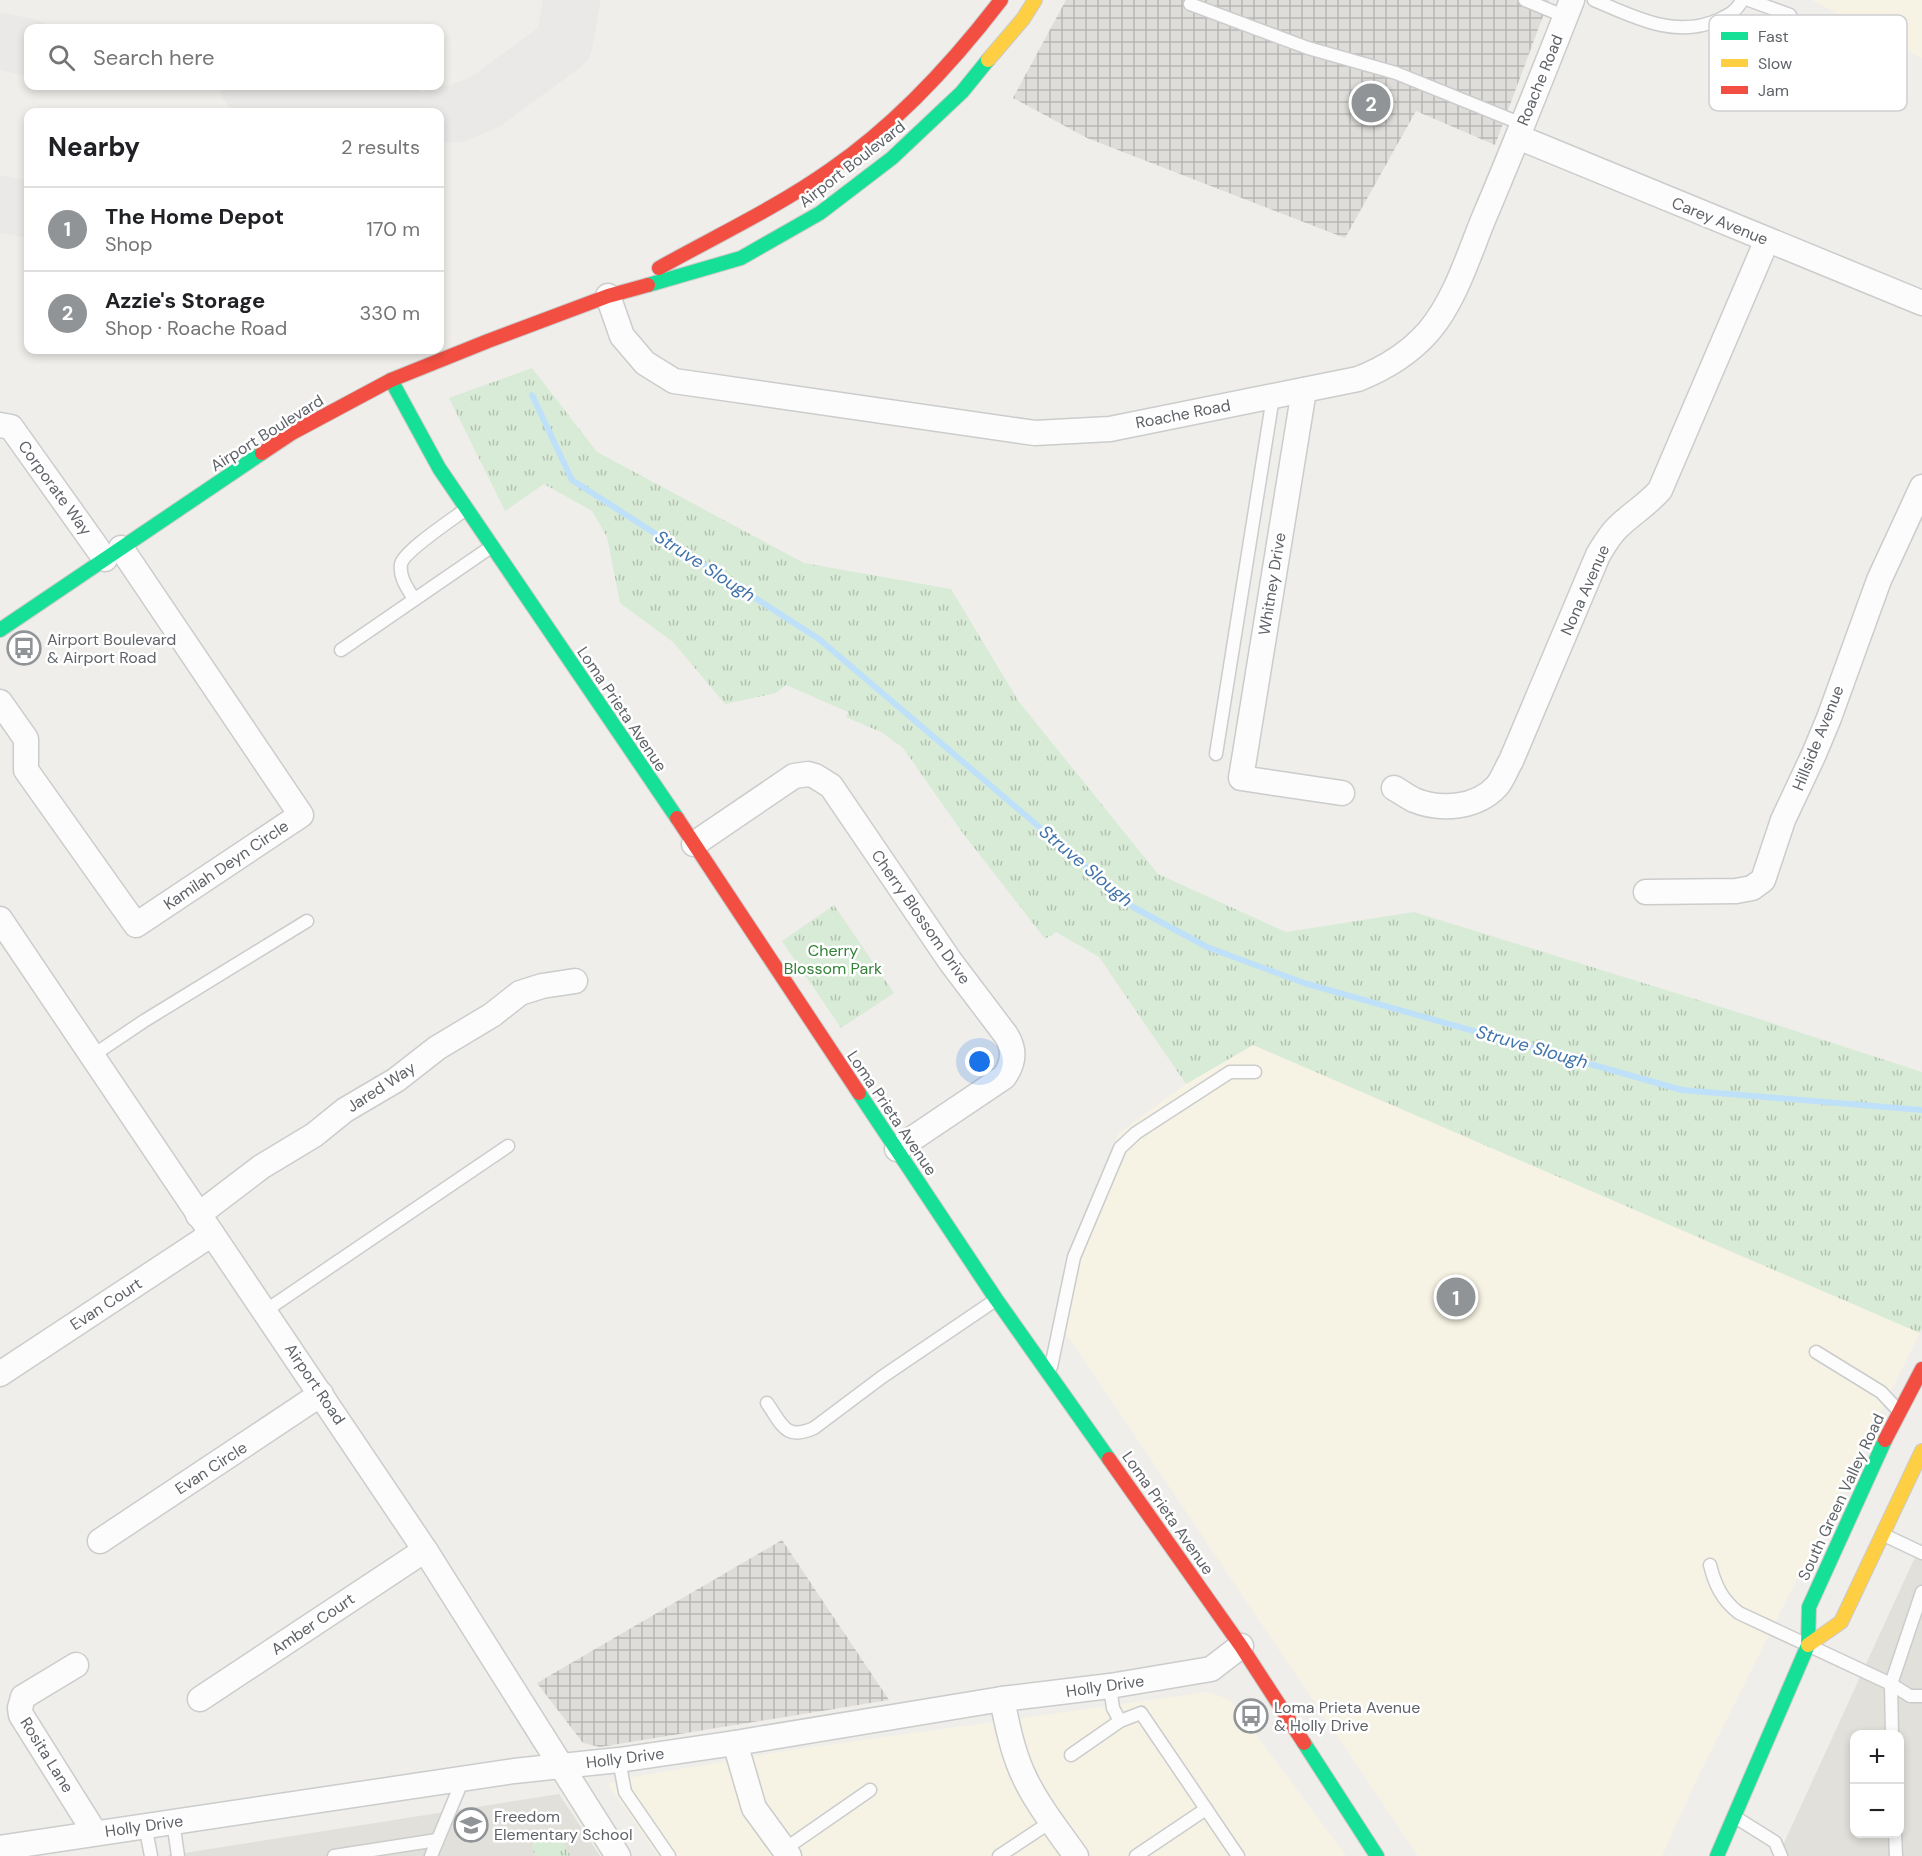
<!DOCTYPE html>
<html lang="en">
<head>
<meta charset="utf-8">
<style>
  body { margin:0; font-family:"DM Sans",sans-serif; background:#f6f6f6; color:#202124 }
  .controls { position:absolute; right:18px; bottom:18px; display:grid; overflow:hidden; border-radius:12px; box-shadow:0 3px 9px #0003 }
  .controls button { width:54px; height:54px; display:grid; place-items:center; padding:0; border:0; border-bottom:2px solid #e0e0e0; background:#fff; color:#202124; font:30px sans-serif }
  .you { position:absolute; left:980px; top:1062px; width:21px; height:21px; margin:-15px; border:4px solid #fff; border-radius:50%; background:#1a73e8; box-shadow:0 0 0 9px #1a73e833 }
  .badge { display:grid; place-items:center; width:39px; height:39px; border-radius:50%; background:#919496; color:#fff; font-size:20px; font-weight:700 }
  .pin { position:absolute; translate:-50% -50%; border:3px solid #fff; box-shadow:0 2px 6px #0006 }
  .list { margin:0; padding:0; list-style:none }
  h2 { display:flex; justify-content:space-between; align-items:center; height:78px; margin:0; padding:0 24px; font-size:26px }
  h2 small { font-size:20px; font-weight:400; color:#757577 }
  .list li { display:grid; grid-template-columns:39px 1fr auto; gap:18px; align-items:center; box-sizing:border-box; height:84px; padding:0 24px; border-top:2px solid #e0e0e0 }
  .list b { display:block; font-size:22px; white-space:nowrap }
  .list p { margin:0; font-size:20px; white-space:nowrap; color:#757577 }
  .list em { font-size:20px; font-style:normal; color:#757577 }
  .icon { flex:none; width:33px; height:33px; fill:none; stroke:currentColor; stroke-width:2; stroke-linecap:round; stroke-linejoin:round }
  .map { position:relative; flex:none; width:1922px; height:1856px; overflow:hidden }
  .search { position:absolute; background:#fff; box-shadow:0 3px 9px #0003; left:24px; top:24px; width:420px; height:66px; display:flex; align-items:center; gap:15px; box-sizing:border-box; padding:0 21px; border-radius:12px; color:#757577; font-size:22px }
  .panel { position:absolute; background:#fff; box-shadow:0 3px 9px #0003; left:24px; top:108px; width:420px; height:246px; border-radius:12px }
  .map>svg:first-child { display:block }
  .commercial { fill:#f7f3e4 }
  .industrial { fill:url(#industrial-grid) }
  .education { fill:#e2e0da; fill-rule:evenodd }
  .grass { fill:url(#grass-tufts) }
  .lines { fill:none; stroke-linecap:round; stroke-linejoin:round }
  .stream { stroke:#bfe0f9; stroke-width:6 }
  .taxiway { stroke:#eae9e7; stroke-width:57 }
  .lane-casing { stroke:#cbcccc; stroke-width:15 }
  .street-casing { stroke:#cbcccc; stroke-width:27 }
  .fast-casing { stroke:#cacacb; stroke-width:16 }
  .slow-casing { stroke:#cacacb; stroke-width:16 }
  .jam-casing { stroke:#cacacb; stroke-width:16 }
  .lane { stroke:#fdfcfc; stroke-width:12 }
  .street { stroke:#fdfcfc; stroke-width:24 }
  .fast { stroke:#16e098; stroke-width:14 }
  .slow { stroke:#ffcf43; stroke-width:14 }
  .jam { stroke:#f24e42; stroke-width:14 }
  .labels { text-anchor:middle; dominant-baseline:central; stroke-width:5; stroke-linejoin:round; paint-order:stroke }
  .street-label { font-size:16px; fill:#5f6368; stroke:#fff }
  .poi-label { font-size:16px; fill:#5f6368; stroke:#fff; text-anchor:start }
  .park-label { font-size:16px; fill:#348238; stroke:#fff }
  .water-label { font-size:18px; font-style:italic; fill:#4174aa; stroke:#fff }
  .key { fill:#fff; stroke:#cfd0d2; stroke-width:1.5 }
  .key-label { font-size:16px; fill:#5f6368 }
</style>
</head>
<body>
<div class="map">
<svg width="1922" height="1856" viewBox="0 0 1922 1856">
  <defs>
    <pattern id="industrial-grid" width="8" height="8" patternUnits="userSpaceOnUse" patternTransform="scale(1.5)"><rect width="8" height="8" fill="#dfddda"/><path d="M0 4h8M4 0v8" fill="none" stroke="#b8b7b5"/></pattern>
    <pattern id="grass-tufts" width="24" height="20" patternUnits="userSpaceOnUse" patternTransform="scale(1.5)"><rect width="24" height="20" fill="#d8ebd6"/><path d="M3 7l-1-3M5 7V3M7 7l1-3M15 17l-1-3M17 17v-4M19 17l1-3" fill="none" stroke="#b2c2b1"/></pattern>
  </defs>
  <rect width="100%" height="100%" fill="#efeeea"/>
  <g class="commercial">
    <path d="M1812 0H1922V58Z"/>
    <path d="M1253 1045 1920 1333 1695 1783 1662 1856H1418L1055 1317 1118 1134 1186 1084Z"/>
    <path d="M1208 1692 1230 1700 1346 1856H658L608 1784 622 1779 792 1750Z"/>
  </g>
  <g class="industrial">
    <path d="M1066 0H1549L1495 145 1416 111 1345 238 1087 138 1013 98Z"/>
    <path d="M782 1540 889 1700 600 1747 583 1743 537 1683Z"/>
  </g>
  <g class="education">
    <path d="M1922 1542V1856H1778ZM1854 1734H1900V1834H1854Z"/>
    <path d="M559 1794 600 1856H165Z"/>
  </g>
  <g class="grass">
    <path d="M532 368 597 452 804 563 951 589 1019 702 1158 874 1286 932 1414 912 1753 1017 1922 1072V1329L1920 1333 1253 1045 1186 1084 1099 957 1056 932 1045 939 962 832 903 748 883 733 846 717 848 712 786 685 776 693 725 704 673 642 620 603 607 537 592 511 544 484 505 511 449 398Z"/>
    <path d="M834 905 894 993 841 1028 782 941Z"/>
    <path d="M555 1830 571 1856H536L532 1850 533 1843Z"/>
  </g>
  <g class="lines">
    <path class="stream" d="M532 395 572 480 819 639 1133 907 1207 947 1304 983 1682 1090 1922 1110"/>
    <g class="taxiway">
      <path d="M0 41 28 47"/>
      <path d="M249 86 401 112"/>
      <path d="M440 114H455L485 102 564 44 572 0"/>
      <path d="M0 204 28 209"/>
    </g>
    <g class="lane-casing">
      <g id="lane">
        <path d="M1525 0 1566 17"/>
        <path d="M1594 0C1634 17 1675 39 1718 20 1729 15 1737 11 1742 0"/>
        <path d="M1749 0 1790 15 1796 34 1804 39"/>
        <path d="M1190 4 1308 48 1396 73 1522 124"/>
        <path d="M414 599C408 589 399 578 401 564 404 551 453 519 466 509"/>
        <path d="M341 650 491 547"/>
        <path d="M1216 754 1273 397"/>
        <path d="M92 1056 144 1021 307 921"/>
        <path d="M265 1311 508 1146"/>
        <path d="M1816 1352 1881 1392 1898 1410"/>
        <path d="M1051 1367 1074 1257 1120 1148 1136 1133 1230 1072H1255"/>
        <path d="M767 1403C782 1424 785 1441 814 1428L882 1377 994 1301"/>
        <path d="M1884 1535 1922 1553"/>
        <path d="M1710 1565C1715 1585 1722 1600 1739 1613L1891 1684 1910 1696H1922"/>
        <path d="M1110 1686 1113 1708 1120 1721 1141 1713 1238 1856"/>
        <path d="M1892 1734 1891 1684 1922 1592"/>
        <path d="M1071 1755 1120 1721"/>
        <path d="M619 1760 625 1792 669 1856"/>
        <path d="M1735 1817 1775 1842 1781 1856"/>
        <path d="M173 1821 178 1856"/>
        <path d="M145 1825 151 1856"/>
        <path d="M1895 1834 1896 1856"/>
        <path d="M782 1851 870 1790"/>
        <path d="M334 1856 437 1840"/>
        <path d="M431 1856 463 1779"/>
        <path d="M999 1856 1052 1821"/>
        <path d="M1136 1856 1206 1809"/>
      </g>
    </g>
    <g class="street-casing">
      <g id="street">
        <path d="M1518 137 1922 303"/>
        <path d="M608 296 622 336 645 363 674 381 1035 433 1110 429 1358 379C1386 368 1409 354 1429 331 1455 300 1468 257 1483 220 1514 147 1543 74 1572 0"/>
        <path d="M1304 390 1241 778 1342 793"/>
        <path d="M0 425 11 427 105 559"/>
        <path d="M0 702 26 739V770L136 925 301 815 121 548"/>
        <path d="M1394 788C1401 792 1408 797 1414 800 1441 811 1477 808 1497 786 1503 779 1506 769 1511 761L1598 555C1604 545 1609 536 1617 528 1631 514 1647 505 1660 490L1767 240"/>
        <path d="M694 844 794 776 808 774 815 776 831 786 950 961 1006 1035C1015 1049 1014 1063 1004 1077L897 1149"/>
        <path d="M1646 892 1736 891 1752 888 1763 880 1783 820 1814 754 1829 718 1879 580 1922 487"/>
        <path d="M0 919 425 1550 618 1856"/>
        <path d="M198 1215 261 1167 314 1135 345 1110 396 1080 437 1048 492 1015 520 993 542 986 575 981"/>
        <path d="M0 1374 212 1234"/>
        <path d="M100 1541 321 1394"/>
        <path d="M76 1665 23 1697 20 1708 21 1715 95 1833"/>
        <path d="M200 1699 425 1550"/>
        <path d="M1002 1699C1007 1724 1012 1749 1022 1772 1035 1802 1057 1829 1076 1856"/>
        <path d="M735 1743 754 1808 789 1856"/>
        <path d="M0 1848 514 1771 619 1760 735 1743 1002 1699 1110 1686 1211 1669 1241 1646"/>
      </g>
    </g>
    <g class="fast-casing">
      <g id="fast">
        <path d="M648 285 741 258 820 213 892 158 962 92 988 60"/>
        <path d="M391 380 439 468 677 818"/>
        <path d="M0 630 262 453"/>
        <path d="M859 1093 996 1299 1109 1459"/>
        <path d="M1304 1743 1377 1856"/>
        <path d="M1717 1856 1808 1645 1809 1607 1885 1440"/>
      </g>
    </g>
    <g class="slow-casing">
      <g id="slow">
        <path d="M988 60 1023 19 1035 0"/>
        <path d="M1808 1645 1841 1622 1922 1451"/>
      </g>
    </g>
    <g class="jam-casing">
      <g id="jam">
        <path d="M659 268C716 236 776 208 830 170 897 124 952 64 1001 0"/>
        <path d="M262 453 292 433 391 380 488 341 608 296 648 285"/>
        <path d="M677 818 859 1093"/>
        <path d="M1885 1440 1922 1369"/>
        <path d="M1109 1459 1241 1646 1304 1743"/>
      </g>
    </g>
    <use href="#lane" class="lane"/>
    <use href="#street" class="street"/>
    <use href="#fast" class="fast"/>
    <use href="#slow" class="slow"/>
    <use href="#jam" class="jam"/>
  </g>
  <defs>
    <g id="bus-ring" transform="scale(1.725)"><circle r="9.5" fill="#fff" stroke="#919496" stroke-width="1.5"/><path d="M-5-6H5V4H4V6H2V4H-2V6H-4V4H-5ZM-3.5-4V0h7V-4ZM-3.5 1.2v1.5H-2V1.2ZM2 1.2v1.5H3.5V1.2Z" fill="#919496"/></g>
    <g id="school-ring" transform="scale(1.725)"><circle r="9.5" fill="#fff" stroke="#919496" stroke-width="1.5"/><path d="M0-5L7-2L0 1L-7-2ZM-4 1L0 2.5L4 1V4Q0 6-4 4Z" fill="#919496"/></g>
  </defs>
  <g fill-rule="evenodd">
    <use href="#bus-ring" x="24" y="648"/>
    <use href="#bus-ring" x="1251" y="1716"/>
    <use href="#school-ring" x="471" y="1825"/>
  </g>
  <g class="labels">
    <g class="street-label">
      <text transform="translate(1540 80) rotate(-68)">Roache Road</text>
      <text transform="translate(852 164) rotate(-38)">Airport Boulevard</text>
      <text transform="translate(1720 221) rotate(22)">Carey Avenue</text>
      <text transform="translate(1183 414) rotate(-11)">Roache Road</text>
      <text transform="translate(267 433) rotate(-32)">Airport Boulevard</text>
      <text transform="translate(55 488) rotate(54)">Corporate Way</text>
      <text transform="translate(1272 584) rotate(-81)">Whitney Drive</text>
      <text transform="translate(1585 590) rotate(-66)">Nona Avenue</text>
      <text transform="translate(622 709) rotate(56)">Loma Prieta Avenue</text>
      <text transform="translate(1818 738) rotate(-68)">Hillside Avenue</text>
      <text transform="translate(226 865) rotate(-34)">Kamilah Deyn Circle</text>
      <text transform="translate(921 917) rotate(55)">Cherry Blossom Drive</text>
      <text transform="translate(381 1087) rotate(-33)">Jared Way</text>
      <text transform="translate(892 1113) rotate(56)">Loma Prieta Avenue</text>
      <text transform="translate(106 1304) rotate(-33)">Evan Court</text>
      <text transform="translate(315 1384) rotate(56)">Airport Road</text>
      <text transform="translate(211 1468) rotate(-33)">Evan Circle</text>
      <text transform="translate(1841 1497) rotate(-65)">South Green Valley Road</text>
      <text transform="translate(1168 1513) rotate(55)">Loma Prieta Avenue</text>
      <text transform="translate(313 1624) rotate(-34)">Amber Court</text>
      <text transform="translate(1105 1686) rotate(-8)">Holly Drive</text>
      <text transform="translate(47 1755) rotate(58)">Rosita Lane</text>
      <text transform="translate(625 1758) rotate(-7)">Holly Drive</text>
      <text transform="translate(144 1826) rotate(-8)">Holly Drive</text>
    </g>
    <g class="poi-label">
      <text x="47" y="639">Airport Boulevard<tspan x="47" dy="18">&amp; Airport Road</tspan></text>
      <text x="1274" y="1707">Loma Prieta Avenue<tspan x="1274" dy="18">&amp; Holly Drive</tspan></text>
      <text x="494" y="1816">Freedom<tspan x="494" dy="18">Elementary School</tspan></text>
    </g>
    <g class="park-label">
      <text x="833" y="950">Cherry<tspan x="833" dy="18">Blossom Park</tspan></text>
    </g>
    <g class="water-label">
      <text transform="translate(705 566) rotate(33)">Struve Slough</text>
      <text transform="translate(1086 866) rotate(40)">Struve Slough</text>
      <text transform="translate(1532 1047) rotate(16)">Struve Slough</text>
    </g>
  </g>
  <rect x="1709" y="15" width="198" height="96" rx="9" class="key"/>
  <rect x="1721" y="32" width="27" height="8" fill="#16e098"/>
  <rect x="1721" y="59" width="27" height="8" fill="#ffcf43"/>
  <rect x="1721" y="86" width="27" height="8" fill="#f24e42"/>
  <g class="key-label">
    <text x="1758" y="42">Fast</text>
    <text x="1758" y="69">Slow</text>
    <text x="1758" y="96">Jam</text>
  </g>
</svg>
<div class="controls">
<button>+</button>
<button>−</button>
</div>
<div class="you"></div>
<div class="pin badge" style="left:1456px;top:1297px">1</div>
<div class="pin badge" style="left:1371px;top:103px">2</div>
<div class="search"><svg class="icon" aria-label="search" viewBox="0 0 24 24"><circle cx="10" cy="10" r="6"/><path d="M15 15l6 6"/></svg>Search here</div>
<section class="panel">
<h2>Nearby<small>2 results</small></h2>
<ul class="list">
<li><span class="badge">1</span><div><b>The Home Depot</b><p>Shop</p></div><em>170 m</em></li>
<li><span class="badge">2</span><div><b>Azzie's Storage</b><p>Shop · Roache Road</p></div><em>330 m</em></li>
</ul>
</section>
</div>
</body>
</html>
